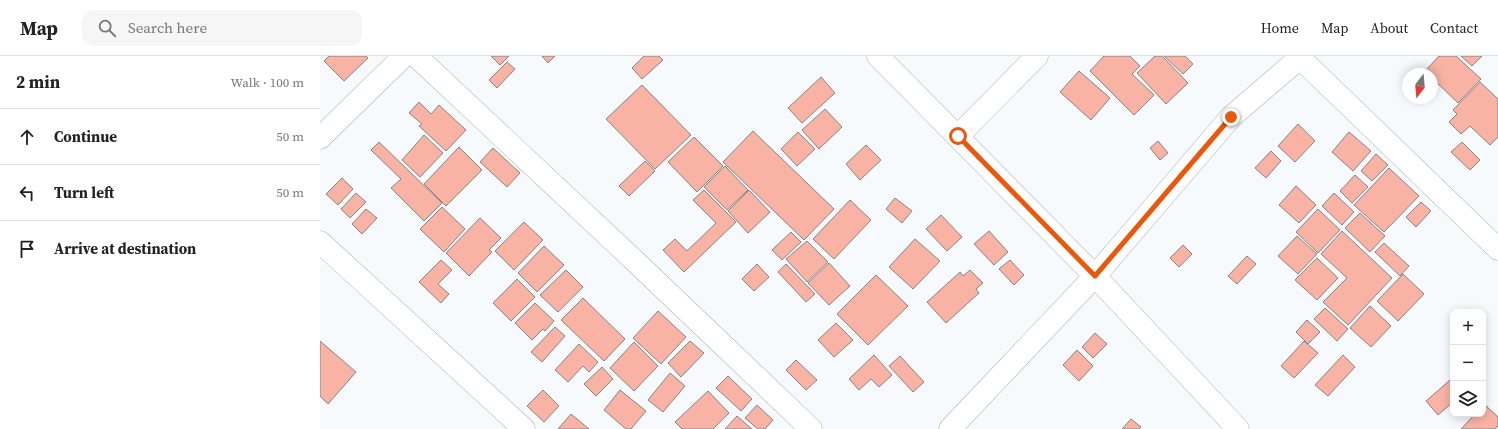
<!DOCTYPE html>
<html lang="en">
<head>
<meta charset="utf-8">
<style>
  body { margin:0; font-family:"Source Serif 4",serif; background:#f6f6f6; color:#222 }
  .controls { position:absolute; right:12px; bottom:12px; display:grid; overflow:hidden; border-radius:8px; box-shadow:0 2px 10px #0003 }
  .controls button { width:36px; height:36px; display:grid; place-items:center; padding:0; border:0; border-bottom:1px solid #e0e0e0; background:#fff; color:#222; font:20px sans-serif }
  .compass { position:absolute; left:1082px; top:12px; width:36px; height:36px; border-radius:50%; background:#fff; box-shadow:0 2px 10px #0003; rotate:196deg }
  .stop { position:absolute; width:12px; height:12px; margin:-9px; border:3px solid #ea580c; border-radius:50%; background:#fff }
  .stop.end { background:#ea580c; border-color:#fff; box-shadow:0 1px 4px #0008 }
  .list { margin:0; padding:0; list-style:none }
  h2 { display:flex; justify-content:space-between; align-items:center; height:52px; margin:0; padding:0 16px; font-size:17px }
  h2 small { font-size:13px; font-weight:400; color:#767676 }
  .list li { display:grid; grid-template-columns:26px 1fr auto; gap:12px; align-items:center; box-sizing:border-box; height:56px; padding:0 16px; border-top:1px solid #e0e0e0 }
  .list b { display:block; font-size:15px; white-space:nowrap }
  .list em { font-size:13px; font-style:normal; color:#767676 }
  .icon { flex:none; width:22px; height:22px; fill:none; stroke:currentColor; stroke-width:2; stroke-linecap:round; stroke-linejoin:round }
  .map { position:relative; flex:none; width:1178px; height:373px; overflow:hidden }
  header { display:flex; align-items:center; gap:24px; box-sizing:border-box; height:56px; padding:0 20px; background:#fff; border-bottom:1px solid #e0e0e0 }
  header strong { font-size:19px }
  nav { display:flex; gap:22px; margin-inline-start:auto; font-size:14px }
  .search { width:280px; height:36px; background:#f6f6f6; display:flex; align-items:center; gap:10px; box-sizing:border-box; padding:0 14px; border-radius:12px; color:#767676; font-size:15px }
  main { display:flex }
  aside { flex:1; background:#fff }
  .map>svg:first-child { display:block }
  .building { fill:#f8b3a5; stroke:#878382 }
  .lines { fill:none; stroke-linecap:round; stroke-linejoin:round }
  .street-casing { stroke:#aeb1b4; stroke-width:23 }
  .street { stroke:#fff; stroke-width:22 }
  .route { stroke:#ea580c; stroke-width:5 }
</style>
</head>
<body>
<header>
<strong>Map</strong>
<div class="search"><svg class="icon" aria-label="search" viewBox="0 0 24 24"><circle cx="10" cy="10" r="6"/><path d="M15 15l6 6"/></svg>Search here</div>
<nav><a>Home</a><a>Map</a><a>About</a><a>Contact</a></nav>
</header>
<main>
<aside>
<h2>2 min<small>Walk · 100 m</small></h2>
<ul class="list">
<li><svg class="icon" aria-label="ahead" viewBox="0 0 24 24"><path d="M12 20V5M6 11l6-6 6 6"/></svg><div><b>Continue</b></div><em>50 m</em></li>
<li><svg class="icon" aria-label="left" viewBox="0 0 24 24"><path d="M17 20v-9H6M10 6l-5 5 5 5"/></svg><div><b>Turn left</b></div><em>50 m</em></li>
<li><svg class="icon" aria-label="arrive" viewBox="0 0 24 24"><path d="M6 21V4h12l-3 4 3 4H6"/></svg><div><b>Arrive at destination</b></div></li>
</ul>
</aside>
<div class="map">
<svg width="1178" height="373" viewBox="0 0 1178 373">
  <rect width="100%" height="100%" fill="#f7fafd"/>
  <g class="building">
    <path d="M9 0H46L48 2 24 25 4 5Z"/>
    <path d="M171 0H189L180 9Z"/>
    <path d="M222 0H235L228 7Z"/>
    <path d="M324 0H339L343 4 322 23 312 12Z"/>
    <path d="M784 0H810L820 10 812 18 834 39 814 59 770 15Z"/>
    <path d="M835 0H842L868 27 846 48 817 17Z"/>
    <path d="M844 0H865L873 8 863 18Z"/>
    <path d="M1119 0H1136L1161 23 1138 47 1112 22V18H1108L1105 15Z"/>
    <path d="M1141 0H1162L1152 10Z"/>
    <path d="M187 6 195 13 177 32 169 24Z"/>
    <path d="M759 15 790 42 771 64 740 36Z"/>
    <path d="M501 21 515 37 482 67 468 52Z"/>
    <path d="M1160 26 1178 43V81L1170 89 1150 70 1141 78 1129 66 1137 58 1133 54Z"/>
    <path d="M322 29 371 79 335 113 286 63Z"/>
    <path d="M99 46 111 58 119 49 146 74 126 95 99 70 102 68 89 57Z"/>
    <path d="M505 53 522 71 499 93 482 74Z"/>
    <path d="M978 68 995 85 975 106 958 90Z"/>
    <path d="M433 75 514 153 484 184 403 106Z"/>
    <path d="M478 76 495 93 477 110 461 93Z"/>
    <path d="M1029 76 1051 95 1033 115 1012 96Z"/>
    <path d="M104 79 123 97 100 121 82 104Z"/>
    <path d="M374 81 403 110 377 136 348 106Z"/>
    <path d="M838 85 848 97 840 104 830 92Z"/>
    <path d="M59 86 122 147 104 165 71 132 81 123 51 94Z"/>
    <path d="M1142 86 1160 104 1150 114 1131 96Z"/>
    <path d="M546 89 561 104 540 124 526 108Z"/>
    <path d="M139 91 162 114 126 150 104 128Z"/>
    <path d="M173 92 200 117 187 131 160 106Z"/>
    <path d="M951 95 961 105 946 122 935 112Z"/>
    <path d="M1056 98 1068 109 1052 125 1041 115Z"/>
    <path d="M325 105 335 115 309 140 299 130Z"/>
    <path d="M405 110 428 134 407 154 384 131Z"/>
    <path d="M1069 112 1099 140 1064 176 1034 149Z"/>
    <path d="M1035 119 1048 131 1032 147 1020 135Z"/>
    <path d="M22 122 33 133 18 149 6 138Z"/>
    <path d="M976 130 996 149 979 167 959 149Z"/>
    <path d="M384 134 416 166 364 216 343 194 355 183 367 195 396 167 373 144Z"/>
    <path d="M429 134 450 156 428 177 408 155Z"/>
    <path d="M36 137 46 146 30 162 21 153Z"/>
    <path d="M1014 137 1034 156 1022 169 1002 150Z"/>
    <path d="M575 142 592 155 582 167 566 153Z"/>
    <path d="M530 144 551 164 514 203 493 183Z"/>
    <path d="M1101 146 1111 155 1096 171 1086 161Z"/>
    <path d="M122 151 145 173 124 196 100 173Z"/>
    <path d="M46 153 57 162 42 178 32 168Z"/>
    <path d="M998 153 1020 174 998 197 976 176Z"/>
    <path d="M1040 157 1065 180 1050 196 1025 172Z"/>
    <path d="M621 159 642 181 627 195 606 173Z"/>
    <path d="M160 162 181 182 169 194 172 196 149 220 126 197Z"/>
    <path d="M204 166 223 184 194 214 175 195Z"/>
    <path d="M669 175 688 196 674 209 654 188Z"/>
    <path d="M1022 175 1072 222 1028 269 1003 246 1027 222 1001 198Z"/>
    <path d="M471 176 481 186 462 204 452 194Z"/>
    <path d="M977 180 997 198 978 218 958 200Z"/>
    <path d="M595 183 620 205 593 233 569 211Z"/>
    <path d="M487 185 508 206 487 226 466 203Z"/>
    <path d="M1064 187 1089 210 1080 220 1055 196Z"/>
    <path d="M863 189 872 198 859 211 850 202Z"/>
    <path d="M224 190 244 209 217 236 198 217Z"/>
    <path d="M927 200 936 208 917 228 908 220Z"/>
    <path d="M997 202 1018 222 997 244 975 224Z"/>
    <path d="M121 204 132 214 118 228 129 238 121 247 99 226Z"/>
    <path d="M690 204 704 219 694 229 679 213Z"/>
    <path d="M509 207 530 230 509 249 488 227Z"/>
    <path d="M437 208 449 221 434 235 422 223Z"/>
    <path d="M466 208 495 238 486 246 458 216Z"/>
    <path d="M246 214 263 231 238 256 220 239Z"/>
    <path d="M650 214 663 227 656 233 659 237 626 267 607 246 640 216 643 220Z"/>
    <path d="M1083 218 1104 238 1078 265 1057 245Z"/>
    <path d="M556 219 588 250 548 289 517 258Z"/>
    <path d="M197 223 215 241 191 265 173 247Z"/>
    <path d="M263 242 305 283 284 305 241 264Z"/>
    <path d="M215 247 234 265 225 275 223 273 212 284 195 267Z"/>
    <path d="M1050 250 1071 270 1051 291 1030 272Z"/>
    <path d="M1005 252 1028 273 1017 285 994 263Z"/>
    <path d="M338 255 366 281 341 308 313 282Z"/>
    <path d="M987 264 1000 276 988 288 976 276Z"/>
    <path d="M516 267 533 284 514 301 498 284Z"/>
    <path d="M235 271 245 280 222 306 211 296Z"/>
    <path d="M775 277 787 288 773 302 762 291Z"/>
    <path d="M0 285 36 316 8 348 0 340Z"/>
    <path d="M370 285 384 297 361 321 348 307Z"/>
    <path d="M984 285 998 297 974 322 961 310Z"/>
    <path d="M314 286 338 310 314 335 290 312Z"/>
    <path d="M259 288 278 306 269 316 263 310 248 326 235 314Z"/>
    <path d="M757 294 773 310 759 325 743 309Z"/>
    <path d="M554 299 572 319 559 331 551 323 539 334 529 323Z"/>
    <path d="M1023 299 1035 311 1008 340 995 329Z"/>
    <path d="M580 300 604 326 593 336 569 310Z"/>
    <path d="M476 304 497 324 486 334 466 314Z"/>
    <path d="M282 311 293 323 276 340 264 328Z"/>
    <path d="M350 317 365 330 343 356 328 344Z"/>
    <path d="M408 320 432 343 421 355 396 332Z"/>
    <path d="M1130 324 1133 328V346L1118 359 1106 345Z"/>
    <path d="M223 334 239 350 224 366 207 350Z"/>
    <path d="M300 334 326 355 311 373H306L284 354Z"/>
    <path d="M388 335 409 357 393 373H362L355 366Z"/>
    <path d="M1164 348 1178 361V370L1175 373H1141L1155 358H1163V350Z"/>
    <path d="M437 349 453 364 445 373H438L425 362Z"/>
    <path d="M251 358 269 373H238Z"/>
    <path d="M417 360 432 373H405Z"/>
    <path d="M811 363 821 371 819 373H802Z"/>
  </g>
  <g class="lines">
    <g class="street-casing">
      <g id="street">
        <path d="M96 0 318 208 491 373"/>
        <path d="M558 0 775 220 918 373"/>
        <path d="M980 2 1178 193"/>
        <path d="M638 80 717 0"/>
        <path d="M0 82 84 0"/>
        <path d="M0 186 204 373"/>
        <path d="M630 373 775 220 911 61 982 0"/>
      </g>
    </g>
    <use href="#street" class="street"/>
  </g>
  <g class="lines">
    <path class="route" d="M638 80 775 220 911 61"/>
  </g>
</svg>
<div class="controls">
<button>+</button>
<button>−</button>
<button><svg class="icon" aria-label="layers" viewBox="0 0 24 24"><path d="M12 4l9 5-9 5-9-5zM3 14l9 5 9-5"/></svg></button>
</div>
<svg class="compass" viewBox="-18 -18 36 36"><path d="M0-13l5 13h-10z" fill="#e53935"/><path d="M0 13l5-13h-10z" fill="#767676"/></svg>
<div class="stop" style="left:638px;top:80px"></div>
<div class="stop end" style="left:911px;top:61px"></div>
</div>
</main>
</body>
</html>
